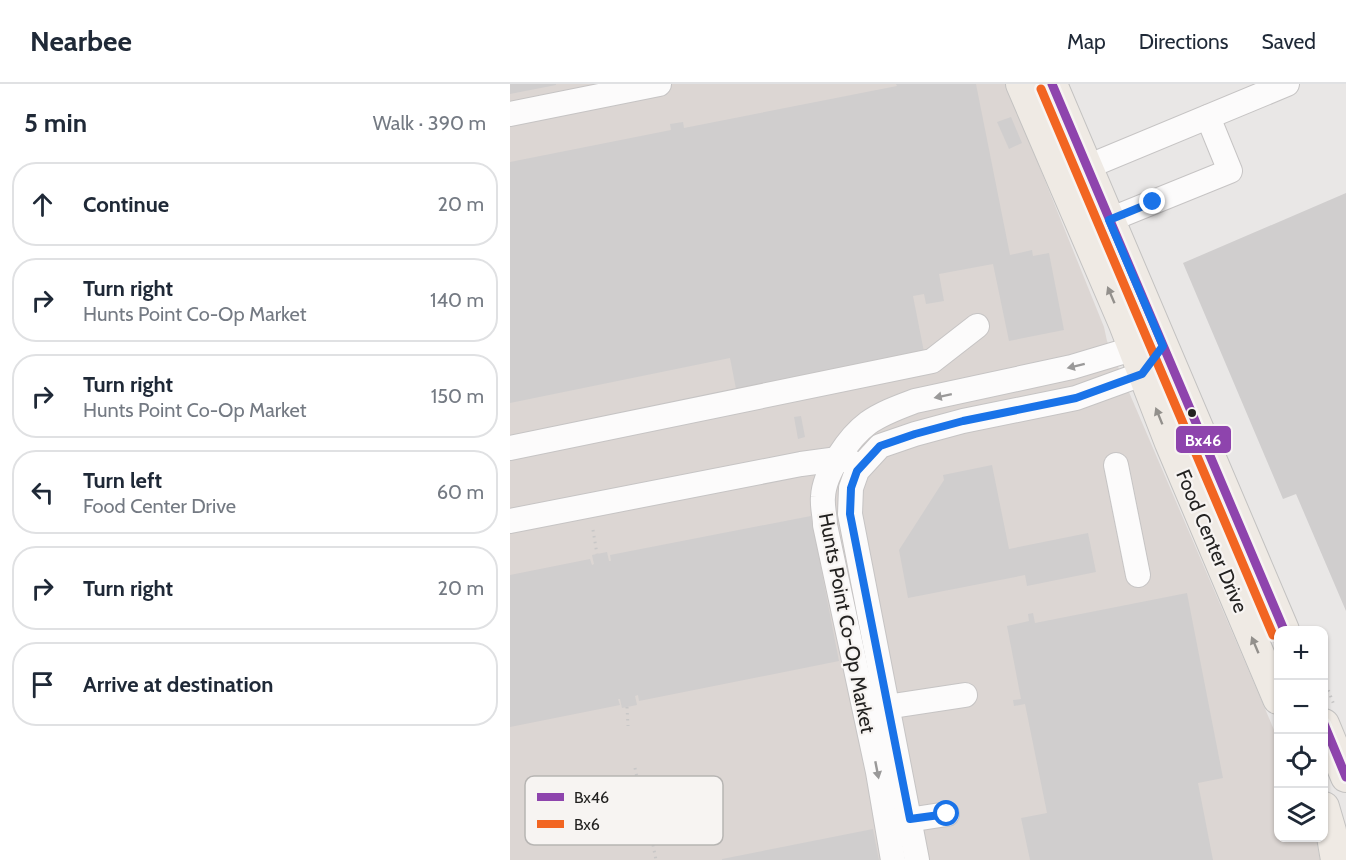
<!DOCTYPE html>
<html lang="en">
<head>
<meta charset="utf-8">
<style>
  body { margin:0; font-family:Cabin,sans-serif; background:#f2f2f3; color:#1f2937 }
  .controls { position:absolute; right:18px; bottom:18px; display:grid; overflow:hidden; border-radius:12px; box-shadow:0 2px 4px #0004 }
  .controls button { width:54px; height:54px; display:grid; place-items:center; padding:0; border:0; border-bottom:2px solid #e0e1e3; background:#fff; color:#1f2937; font:30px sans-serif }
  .stop { position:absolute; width:18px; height:18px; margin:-14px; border:4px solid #1a73e8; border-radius:50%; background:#fff }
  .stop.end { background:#1a73e8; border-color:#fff; box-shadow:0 2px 6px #0008 }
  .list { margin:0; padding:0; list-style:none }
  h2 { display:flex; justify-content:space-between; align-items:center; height:78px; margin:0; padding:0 24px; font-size:26px }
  h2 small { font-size:20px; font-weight:400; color:#747a83 }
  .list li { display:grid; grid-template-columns:39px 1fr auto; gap:18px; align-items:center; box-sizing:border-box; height:84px; margin:0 12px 12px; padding:0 12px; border:2px solid #e0e1e3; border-radius:24px }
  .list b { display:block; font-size:22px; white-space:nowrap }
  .list p { margin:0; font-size:20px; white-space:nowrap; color:#747a83 }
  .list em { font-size:20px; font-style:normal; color:#747a83 }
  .icon { flex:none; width:33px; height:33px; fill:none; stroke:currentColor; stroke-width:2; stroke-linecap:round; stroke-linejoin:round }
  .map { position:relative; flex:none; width:836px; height:776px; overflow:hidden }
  header { display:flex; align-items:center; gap:36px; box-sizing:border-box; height:84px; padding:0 30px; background:#fff; border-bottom:2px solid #e0e1e3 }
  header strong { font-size:28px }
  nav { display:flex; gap:33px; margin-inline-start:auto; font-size:21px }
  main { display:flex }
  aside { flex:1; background:#fff }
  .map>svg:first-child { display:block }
  .built { fill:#dcd6d3 }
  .building { fill:#d0cece }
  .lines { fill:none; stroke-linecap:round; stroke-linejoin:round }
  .minor-casing { stroke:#c6c4c4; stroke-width:26 }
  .major-casing { stroke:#c3c2c1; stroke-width:32 }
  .path { stroke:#c8c7c7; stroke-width:3; stroke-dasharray:1.5 4.5; stroke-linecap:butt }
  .minor { stroke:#fcfbfb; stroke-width:24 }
  .major { stroke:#efeae4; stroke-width:30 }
  .bus-1-casing { stroke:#f7f4f2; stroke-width:14 }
  .bus-2-casing { stroke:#f7f4f2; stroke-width:14 }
  .bus-1 { stroke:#8e44ad; stroke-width:9 }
  .bus-2 { stroke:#f26522; stroke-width:9 }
  .oneway { fill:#93908c }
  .oneway2 { fill:#9a9999 }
  .route { stroke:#1a73e8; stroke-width:8 }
  .bus-dot { fill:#232221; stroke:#f7f4f2; stroke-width:2 }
  .labels { text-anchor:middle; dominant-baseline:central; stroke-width:4.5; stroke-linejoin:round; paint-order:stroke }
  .street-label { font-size:20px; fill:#232221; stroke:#f7f4f2 }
  .key { fill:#f7f4f2; stroke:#b7b5b3; stroke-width:1.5 }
  .key-label { font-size:16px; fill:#232221 }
  .line-badge { stroke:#f7f4f2; stroke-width:2 }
  .badge-label { font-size:16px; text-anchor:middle; font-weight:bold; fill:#fff }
</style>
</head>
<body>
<header>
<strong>Nearbee</strong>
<nav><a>Map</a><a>Directions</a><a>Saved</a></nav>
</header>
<main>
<aside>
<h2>5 min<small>Walk · 390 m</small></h2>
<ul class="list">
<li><svg class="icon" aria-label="ahead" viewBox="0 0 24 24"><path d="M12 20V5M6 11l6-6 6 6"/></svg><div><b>Continue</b></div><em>20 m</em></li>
<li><svg class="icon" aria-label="right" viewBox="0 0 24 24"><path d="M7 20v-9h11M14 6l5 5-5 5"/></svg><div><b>Turn right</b><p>Hunts Point Co-Op Market</p></div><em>140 m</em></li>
<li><svg class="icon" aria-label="right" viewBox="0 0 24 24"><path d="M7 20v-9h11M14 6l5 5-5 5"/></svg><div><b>Turn right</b><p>Hunts Point Co-Op Market</p></div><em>150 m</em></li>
<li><svg class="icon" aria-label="left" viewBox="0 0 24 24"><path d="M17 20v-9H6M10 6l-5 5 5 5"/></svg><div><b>Turn left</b><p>Food Center Drive</p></div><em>60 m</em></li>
<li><svg class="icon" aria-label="right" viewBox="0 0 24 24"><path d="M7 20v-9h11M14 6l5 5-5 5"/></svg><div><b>Turn right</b></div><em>20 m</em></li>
<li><svg class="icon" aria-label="arrive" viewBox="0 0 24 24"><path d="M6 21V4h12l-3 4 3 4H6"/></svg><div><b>Arrive at destination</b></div></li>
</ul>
</aside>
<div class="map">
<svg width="836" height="776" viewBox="0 0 836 776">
  <rect width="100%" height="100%" fill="#e9e7e6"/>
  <path class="built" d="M0 0H496L594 243 597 257 768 655V754H806L810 776H0Z"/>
  <g class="building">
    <path d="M0 0H46V1L0 10Z"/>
    <path d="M386 0H466L500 171 522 166 523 172 539 169 554 246 499 257 483 180 429 190 434 217 416 220 414 210 403 212 415 273 227 310 220 274 0 319V78L161 46 160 40 173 38 174 44 387 2Z"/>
    <path d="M501 33 512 59 499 65 487 38Z"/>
    <path d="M836 109V527L786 410 773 415 673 179Z"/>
    <path d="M291 332 295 353 288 355 284 333Z"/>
    <path d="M482 381 499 465 578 449 586 488 517 502 515 491 398 514 389 466 434 396 433 391Z"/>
    <path d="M301 432 329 577 129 617 128 611 125 612 127 621 112 624 110 615H108L110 621 0 643V491L80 475 82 481 84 480 82 471 97 468 99 477H101L100 471Z"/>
    <path d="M677 509 713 694 688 699 703 776H520L511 734 537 729 515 620 504 622 503 616 511 615 497 542 519 537 518 530 523 529 525 539Z"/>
    <path d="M363 745 369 776H212V775Z"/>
  </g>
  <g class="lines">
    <g class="minor-casing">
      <g id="minor">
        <path d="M0 30 149 0"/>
        <path d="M577 83 777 0"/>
        <path d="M599 136 720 87 698 33"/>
        <path d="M0 364 422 277 467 242"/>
        <path d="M606 381 628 491"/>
        <path d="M0 437 291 380 328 375 340 377"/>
        <path d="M363 625 455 611"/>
        <path d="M385 738 437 730"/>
        <path d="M383 776 368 688 315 441C315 432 312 422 313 413 314 389 339 353 358 339 372 329 389 323 405 317L562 283 622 265 642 263"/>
        <path d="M407 776 340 430 341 404 347 387 370 362 405 350 453 337 566 314 632 290 643 276"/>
      </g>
    </g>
    <g class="major-casing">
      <g id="major">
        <path d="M511 0 614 240 660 359 768 615"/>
        <path d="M542 0 774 546"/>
        <path d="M814 640 836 693"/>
        <path d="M814 723 821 747 826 776"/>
      </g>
    </g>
    <g class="path">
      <path d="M83 446 87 470"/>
      <path d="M814 595 824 621"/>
      <path d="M117 623 118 642"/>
      <path d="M125 684 132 718"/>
      <path d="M143 761 146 776"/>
    </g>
    <use href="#minor" class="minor"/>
    <use href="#major" class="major"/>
    <g class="bus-1-casing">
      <g id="bus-1">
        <path d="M542 0 774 546"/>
        <path d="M814 640 836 693"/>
      </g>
    </g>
    <g class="bus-2-casing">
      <path id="bus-2" d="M531 5 763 551"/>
    </g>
    <use href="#bus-1" class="bus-1"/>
    <use href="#bus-2" class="bus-2"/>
  </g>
  <defs><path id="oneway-solid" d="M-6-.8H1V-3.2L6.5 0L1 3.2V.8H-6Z" transform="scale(1.5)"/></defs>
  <g class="oneway">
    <use href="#oneway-solid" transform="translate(601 211) rotate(-113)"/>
    <use href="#oneway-solid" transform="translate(649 332) rotate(-112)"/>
    <use href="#oneway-solid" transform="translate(745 561) rotate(-113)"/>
  </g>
  <g class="oneway2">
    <use href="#oneway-solid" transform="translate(566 282) rotate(166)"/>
    <use href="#oneway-solid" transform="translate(433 312) rotate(168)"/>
    <use href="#oneway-solid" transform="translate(367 686) rotate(79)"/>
  </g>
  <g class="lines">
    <path class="route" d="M437 730 400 735 340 430 341 404 347 387 370 362 405 350 453 337 566 314 632 290 653 262 599 136 643 118"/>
  </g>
  <circle class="bus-dot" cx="682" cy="329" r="5"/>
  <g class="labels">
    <g class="street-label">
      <text transform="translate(702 457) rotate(67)">Food Center Drive</text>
      <text transform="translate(337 539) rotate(79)">Hunts Point Co-Op Market</text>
    </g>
  </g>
  <rect x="15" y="692" width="198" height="69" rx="9" class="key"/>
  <rect x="27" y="709" width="27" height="8" fill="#8e44ad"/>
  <rect x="27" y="736" width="27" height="8" fill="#f26522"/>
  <g class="key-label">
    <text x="64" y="719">Bx46</text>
    <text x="64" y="746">Bx6</text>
  </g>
  <rect class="line-badge" x="665" y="341" width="57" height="29" rx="6" fill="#8e44ad"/>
  <g class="badge-label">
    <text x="693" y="362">Bx46</text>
  </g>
</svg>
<div class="controls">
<button>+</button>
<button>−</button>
<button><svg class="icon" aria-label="locate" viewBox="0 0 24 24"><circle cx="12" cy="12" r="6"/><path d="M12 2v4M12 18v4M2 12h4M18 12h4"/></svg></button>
<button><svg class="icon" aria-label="layers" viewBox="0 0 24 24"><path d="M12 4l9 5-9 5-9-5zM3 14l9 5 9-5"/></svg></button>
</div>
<div class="stop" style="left:437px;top:730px"></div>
<div class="stop end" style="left:643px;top:118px"></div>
</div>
</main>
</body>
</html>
